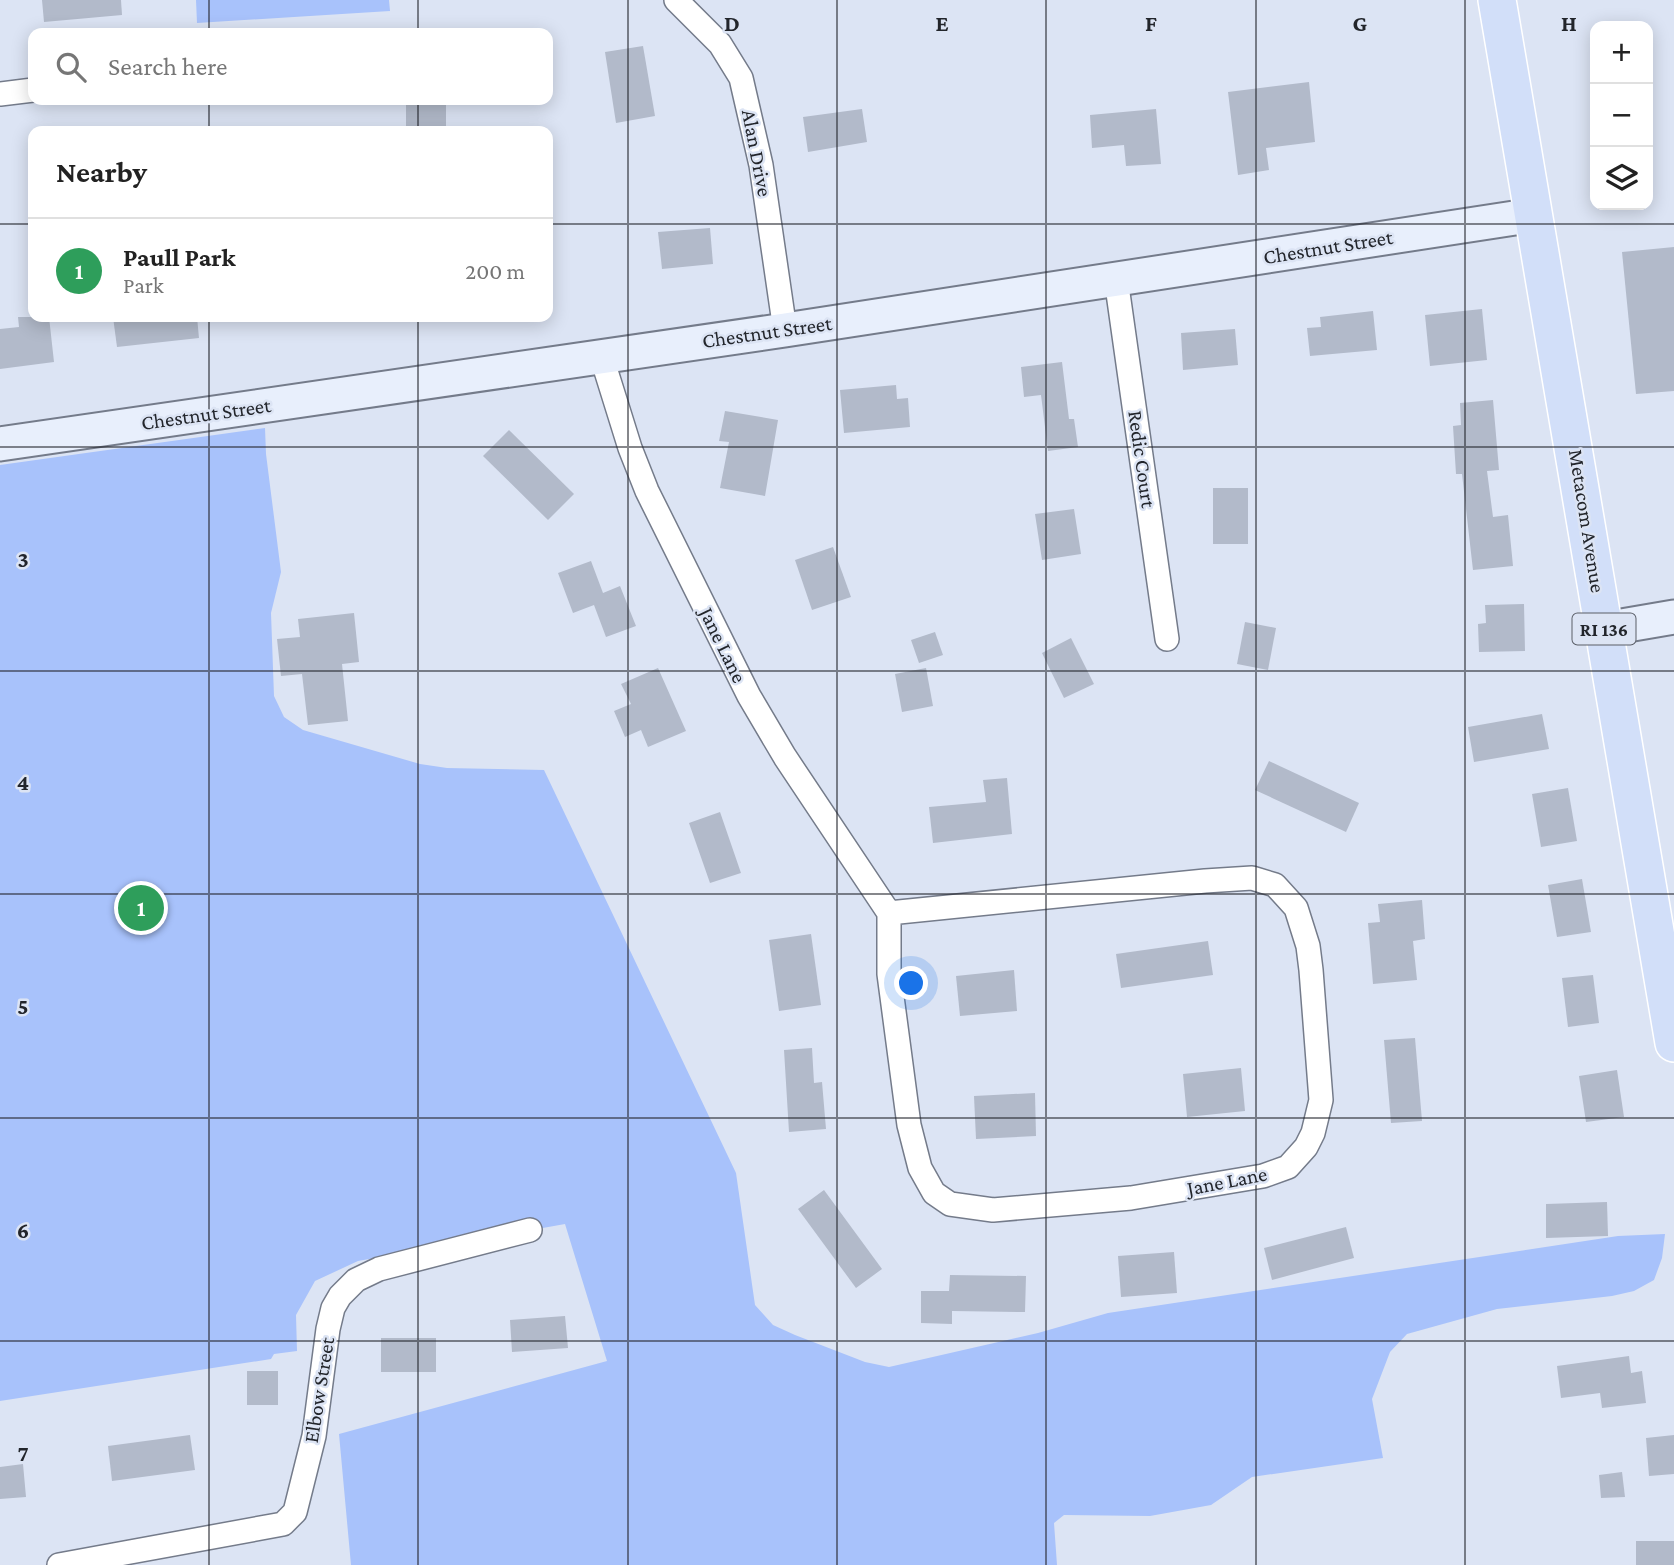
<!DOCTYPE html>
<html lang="en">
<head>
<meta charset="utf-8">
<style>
  body { margin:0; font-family:"Crimson Pro",serif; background:#f2f2f2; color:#222 }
  .controls { position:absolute; right:21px; top:21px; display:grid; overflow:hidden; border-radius:14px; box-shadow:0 4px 18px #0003 }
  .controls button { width:63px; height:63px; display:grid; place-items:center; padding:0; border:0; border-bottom:2px solid #e0e0e0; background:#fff; color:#222; font:35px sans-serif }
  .you { position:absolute; left:912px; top:984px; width:24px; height:24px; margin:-18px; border:5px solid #fff; border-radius:50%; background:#1a73e8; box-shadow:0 0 0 10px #1a73e833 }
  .badge { display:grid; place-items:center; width:46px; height:46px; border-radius:50%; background:#b45309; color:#fff; font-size:23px; font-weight:700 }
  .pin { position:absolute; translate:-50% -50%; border:4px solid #fff; box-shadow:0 2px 7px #0006 }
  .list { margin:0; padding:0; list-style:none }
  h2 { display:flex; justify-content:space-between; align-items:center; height:91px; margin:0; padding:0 28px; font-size:30px }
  h2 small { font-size:23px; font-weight:400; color:#767676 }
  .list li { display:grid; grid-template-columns:46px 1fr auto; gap:21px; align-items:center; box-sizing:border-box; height:105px; padding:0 28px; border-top:2px solid #e0e0e0 }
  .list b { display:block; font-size:26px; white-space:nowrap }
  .list p { margin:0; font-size:23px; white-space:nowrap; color:#767676 }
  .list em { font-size:23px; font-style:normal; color:#767676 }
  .icon { flex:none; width:38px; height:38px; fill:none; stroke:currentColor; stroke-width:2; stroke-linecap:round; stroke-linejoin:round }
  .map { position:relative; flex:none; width:1674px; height:1565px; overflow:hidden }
  .search { position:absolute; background:#fff; box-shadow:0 4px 18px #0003; left:28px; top:28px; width:525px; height:77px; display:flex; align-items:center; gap:18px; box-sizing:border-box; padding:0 24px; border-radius:14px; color:#767676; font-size:26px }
  .panel { position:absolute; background:#fff; box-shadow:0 4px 18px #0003; left:28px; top:126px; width:525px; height:196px; border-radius:14px }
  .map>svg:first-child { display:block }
  .green { fill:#a8c2fb }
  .building { fill:#b2baca }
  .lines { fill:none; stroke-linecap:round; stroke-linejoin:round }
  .street-casing { stroke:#747b8a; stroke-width:26 }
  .secondary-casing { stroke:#747b8a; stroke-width:37 }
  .primary-casing { stroke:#fff; stroke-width:40 }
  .street { stroke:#fff; stroke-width:23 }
  .secondary { stroke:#e8effc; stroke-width:33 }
  .primary { stroke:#d2dff9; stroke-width:37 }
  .grid { fill:none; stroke:#22252b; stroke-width:2; stroke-opacity:0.55 }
  .labels { text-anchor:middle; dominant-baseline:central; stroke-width:5; stroke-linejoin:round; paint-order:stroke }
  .shield { fill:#dce4f4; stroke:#5a5e67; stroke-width:2 }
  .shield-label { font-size:19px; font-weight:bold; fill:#22252b }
  .street-label { font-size:21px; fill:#22252b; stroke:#dce4f4 }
  .grid-label { font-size:23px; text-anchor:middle; font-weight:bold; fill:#22252b; stroke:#dce4f4; stroke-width:5; stroke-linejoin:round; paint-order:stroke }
</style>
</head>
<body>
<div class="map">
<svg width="1674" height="1565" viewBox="0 0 1674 1565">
  <rect width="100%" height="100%" fill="#dce4f4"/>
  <g class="green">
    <path d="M196 0H389L390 11 197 23Z"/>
    <path d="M265 428 266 454 281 572 271 613 274 696 284 717 303 730 420 764 447 768 544 770 736 1173 755 1305 773 1325 795 1335 865 1362 889 1367 1038 1333 1108 1313 1618 1236 1665 1234 1662 1258 1654 1280 1634 1291 1612 1296 1497 1309 1407 1334 1390 1352 1372 1399 1383 1458 1252 1477 1211 1505 1150 1516 1064 1515 1054 1523 1057 1565H351L339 1434 607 1361 565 1224 358 1261 315 1281 296 1315 297 1351 274 1354 271 1359 0 1401V465Z"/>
  </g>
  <g class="building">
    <path d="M42 0H121L122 15 44 22Z"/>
    <path d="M643 46 655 116 616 123 605 52Z"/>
    <path d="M1309 82 1315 142 1266 148 1269 170 1238 175 1228 92Z"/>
    <rect x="406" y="100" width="40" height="29"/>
    <path d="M862 109 867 142 808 152 803 117Z"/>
    <path d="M1156 109 1161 164 1126 166 1124 145 1092 148 1090 115Z"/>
    <path d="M710 228 713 264 662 269 658 232Z"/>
    <path d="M1674 247V391L1636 394 1622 252Z"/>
    <path d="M1482 309 1487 360 1430 366 1425 315Z"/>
    <path d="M1373 311 1377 350 1310 356 1307 328 1321 327 1320 317Z"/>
    <path d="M18 317H49L54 362 0 369V329L19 327Z"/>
    <path d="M113 317H197L199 338 117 347Z"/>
    <path d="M1235 329 1238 365 1183 370 1181 333Z"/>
    <path d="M1062 362 1069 419H1074L1078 447 1048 451 1041 395 1024 397 1021 367Z"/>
    <path d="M896 385 897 399 908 398 910 427 844 433 840 390Z"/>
    <path d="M1493 400 1499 470 1487 471 1493 517 1508 515 1513 566 1473 570 1462 474H1456L1453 426 1461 425 1460 403Z"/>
    <path d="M725 411 778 420 765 496 720 488 729 442 719 441Z"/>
    <path d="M509 430 574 494 548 520 483 456Z"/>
    <rect x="1213" y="488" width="35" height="56"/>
    <path d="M1074 509 1081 554 1042 560 1035 514Z"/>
    <path d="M833 547 851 597 812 610 795 560Z"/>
    <path d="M591 561 603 593 620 586 636 626 606 637 594 605 573 613 558 573Z"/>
    <path d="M1524 604 1525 651 1479 652 1478 624 1486 623 1485 605Z"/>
    <path d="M354 613 359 662 342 664 348 721 308 725 302 674 281 676 277 639 300 637 298 619Z"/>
    <path d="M1245 622 1276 628 1268 670 1237 664Z"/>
    <path d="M935 632 943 655 919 663 911 640Z"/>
    <path d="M1071 638 1094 684 1064 698 1042 653Z"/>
    <path d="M658 668 686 731 648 747 641 730 625 737 614 711 631 704 621 684Z"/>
    <path d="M926 668 933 706 902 712 895 674Z"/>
    <path d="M1542 714 1549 749 1474 762 1468 727Z"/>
    <path d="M1269 761 1359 803 1346 832 1255 790Z"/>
    <path d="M1007 778 1012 834 933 843 929 807 986 802 983 780Z"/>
    <path d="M1568 788 1577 841 1541 847 1532 794Z"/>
    <path d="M720 812 741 873 710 883 689 823Z"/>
    <path d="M1582 879 1591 932 1557 937 1548 885Z"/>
    <path d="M1422 900 1425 939 1413 941 1417 980 1373 984 1368 923 1380 922 1378 904Z"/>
    <path d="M811 934 821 1005 779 1011 769 940Z"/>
    <path d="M1208 941 1213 975 1121 988 1116 954Z"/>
    <path d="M1014 970 1017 1011 960 1016 956 976Z"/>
    <path d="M1593 975 1599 1023 1568 1027 1562 978Z"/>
    <path d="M1415 1038 1422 1121 1391 1123 1384 1040Z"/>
    <path d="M812 1048 814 1083 822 1082 826 1129 789 1132 784 1050Z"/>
    <path d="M1241 1068 1245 1111 1187 1117 1183 1074Z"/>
    <path d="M1617 1070 1624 1117 1586 1122 1579 1076Z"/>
    <path d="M1035 1093 1036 1136 976 1139 974 1096Z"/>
    <path d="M824 1190 882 1269 856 1288 798 1209Z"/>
    <path d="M1607 1202 1608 1236 1546 1238V1204Z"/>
    <path d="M1346 1227 1354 1258 1272 1280 1264 1248Z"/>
    <path d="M1174 1252 1177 1293 1121 1297 1118 1256Z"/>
    <path d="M950 1275 1026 1276 1025 1312 952 1311V1324L921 1323V1291H949Z"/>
    <path d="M565 1316 568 1348 512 1352 510 1320Z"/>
    <rect x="381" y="1338" width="55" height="34"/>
    <path d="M1629 1356 1631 1373 1642 1371 1646 1403 1602 1408 1600 1393 1561 1398 1557 1366Z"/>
    <rect x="247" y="1371" width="31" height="34"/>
    <path d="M190 1435 195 1470 112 1481 108 1446Z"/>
    <path d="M1674 1435V1474L1649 1476 1646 1438Z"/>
    <path d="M23 1464 26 1497 0 1499V1467Z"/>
    <path d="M1622 1472 1625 1497 1601 1498 1599 1475Z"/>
    <rect x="1636" y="1541" width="38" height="24"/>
  </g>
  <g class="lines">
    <g class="street-casing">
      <g id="street">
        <path d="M676 0 720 44 741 78 761 165 785 330"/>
        <path d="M0 94 33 90"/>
        <path d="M1116 279 1167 639"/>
        <path d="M601 355 630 448 647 491 749 696 785 757 889 913 1205 881 1252 878 1275 885 1296 908 1308 946 1311 970 1321 1100 1313 1133 1306 1147 1288 1167 1263 1176 1131 1198 993 1210 950 1204 934 1193 920 1168 909 1125 889 974V913"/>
        <path d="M59 1565 283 1524 295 1512 314 1436 328 1329 333 1308 340 1296 356 1280 379 1269 530 1230"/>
      </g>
    </g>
    <g class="secondary-casing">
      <g id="secondary">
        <path d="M0 444 785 330 1534 215"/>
        <path d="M1604 629 1674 617"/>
      </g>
    </g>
    <g class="primary-casing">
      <path id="primary" d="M1497 0 1674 1043"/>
    </g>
    <use href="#street" class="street"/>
    <use href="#secondary" class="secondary"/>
    <use href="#primary" class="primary"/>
  </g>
  <path class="grid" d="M209 0V33M418 0V33M628 0V1565M837 0V1565M1046 0V1565M1256 0V1565M1465 0V1565M209 100V131M418 100V131M0 224H33M548 224H1674M209 317V1565M418 317V1565M0 447H1674M0 671H1674M0 894H1674M0 1118H1674M0 1341H1674"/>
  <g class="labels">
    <rect class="shield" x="1572.5" y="613.5" width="63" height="31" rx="5"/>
    <g class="shield-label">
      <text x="1604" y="629">RI 136</text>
    </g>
    <g class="street-label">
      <text transform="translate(757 153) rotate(79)">Alan Drive</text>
      <text transform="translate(1328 247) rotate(-9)">Chestnut Street</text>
      <text transform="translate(767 332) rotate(-8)">Chestnut Street</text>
      <text transform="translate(206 414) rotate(-8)">Chestnut Street</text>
      <text transform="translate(1142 459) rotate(82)">Redic Court</text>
      <text transform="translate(1587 521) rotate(81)">Metacom Avenue</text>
      <text transform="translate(723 645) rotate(64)">Jane Lane</text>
      <text transform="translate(1227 1181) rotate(-11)">Jane Lane</text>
      <text transform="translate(319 1390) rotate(-81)">Elbow Street</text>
    </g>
  </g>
  <g class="grid-label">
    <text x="732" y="31">D</text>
    <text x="942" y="31">E</text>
    <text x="1151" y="31">F</text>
    <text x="1360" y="31">G</text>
    <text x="1569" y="31">H</text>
    <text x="23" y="567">3</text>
    <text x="23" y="790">4</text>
    <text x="23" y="1014">5</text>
    <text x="23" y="1238">6</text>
    <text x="23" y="1461">7</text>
  </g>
</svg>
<div class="controls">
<button>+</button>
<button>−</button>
<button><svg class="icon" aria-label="layers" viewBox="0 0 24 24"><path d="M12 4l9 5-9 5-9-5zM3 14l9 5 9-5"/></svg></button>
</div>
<div class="you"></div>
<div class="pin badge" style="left:141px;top:908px;background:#2e9e5b">1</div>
<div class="search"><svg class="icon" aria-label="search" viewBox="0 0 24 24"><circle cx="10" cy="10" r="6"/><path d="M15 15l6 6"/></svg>Search here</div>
<section class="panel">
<h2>Nearby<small></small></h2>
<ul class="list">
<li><span class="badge" style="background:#2e9e5b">1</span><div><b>Paull Park</b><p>Park</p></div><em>200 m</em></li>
</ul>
</section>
</div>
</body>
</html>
